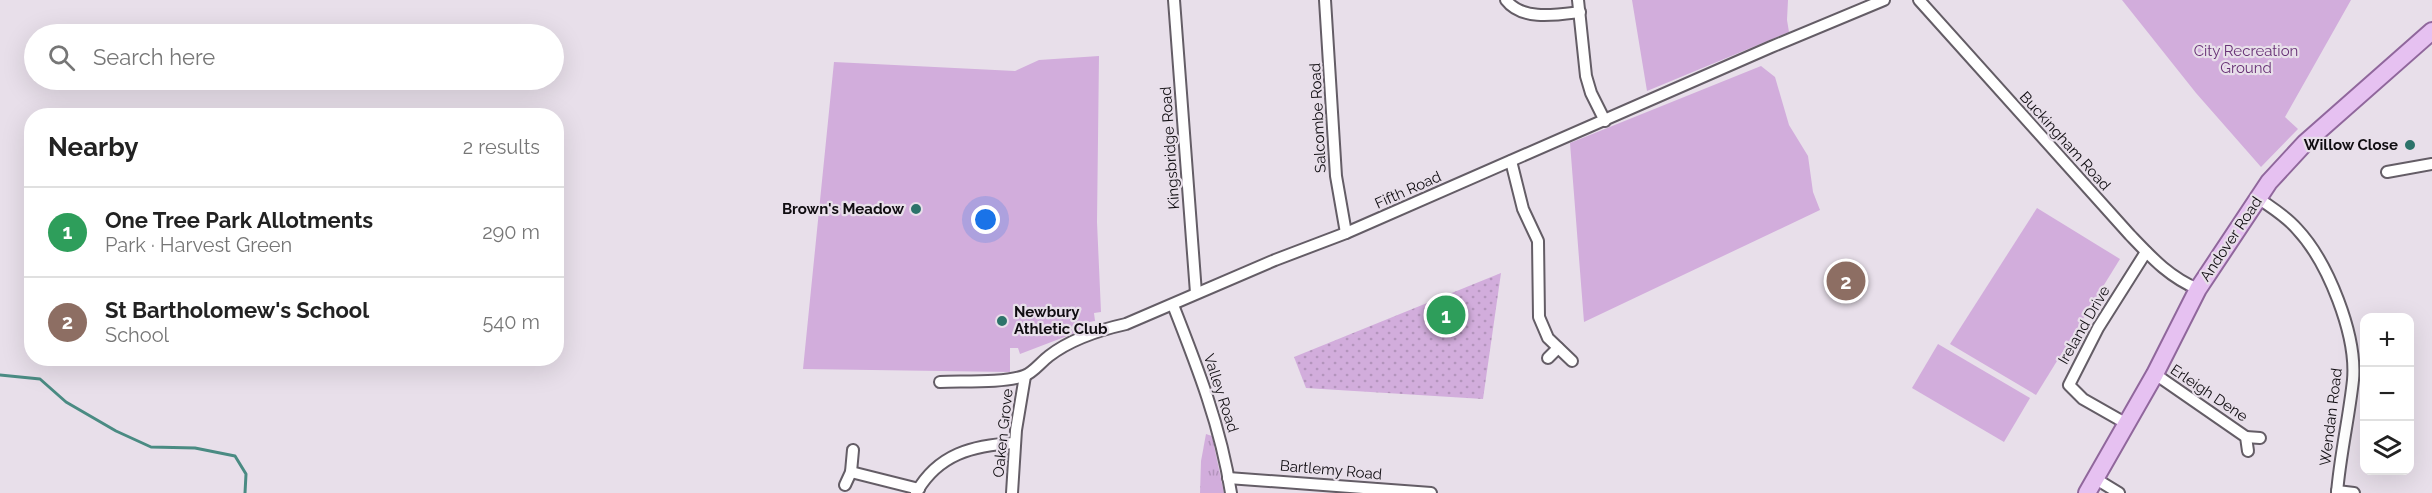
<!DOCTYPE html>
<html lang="en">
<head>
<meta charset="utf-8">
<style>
  body { margin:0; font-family:Raleway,sans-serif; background:#f6f6f6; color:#222 }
  .controls { position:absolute; right:18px; bottom:18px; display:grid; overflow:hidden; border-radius:12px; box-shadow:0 6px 24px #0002 }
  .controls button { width:54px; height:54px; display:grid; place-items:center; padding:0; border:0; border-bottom:2px solid #e0e0e0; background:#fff; color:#222; font:30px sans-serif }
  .you { position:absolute; left:986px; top:220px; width:21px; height:21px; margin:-15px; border:4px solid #fff; border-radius:50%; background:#1a73e8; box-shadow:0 0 0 9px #1a73e833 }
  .badge { display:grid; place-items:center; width:39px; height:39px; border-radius:50%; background:#0f766e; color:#fff; font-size:20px; font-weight:700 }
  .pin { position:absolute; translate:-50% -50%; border:3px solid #fff; box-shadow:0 2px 6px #0006 }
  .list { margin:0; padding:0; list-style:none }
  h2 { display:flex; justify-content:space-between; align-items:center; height:78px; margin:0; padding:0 24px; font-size:26px }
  h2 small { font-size:20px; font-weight:400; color:#767676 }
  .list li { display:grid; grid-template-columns:39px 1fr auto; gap:18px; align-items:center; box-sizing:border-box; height:90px; padding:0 24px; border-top:2px solid #e0e0e0 }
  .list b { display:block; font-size:22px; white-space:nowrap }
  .list p { margin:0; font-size:20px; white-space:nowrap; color:#767676 }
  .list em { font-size:20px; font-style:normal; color:#767676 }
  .icon { flex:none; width:33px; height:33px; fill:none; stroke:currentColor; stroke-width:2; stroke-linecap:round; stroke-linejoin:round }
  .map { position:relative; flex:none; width:2432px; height:493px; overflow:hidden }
  .search { position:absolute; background:#fff; box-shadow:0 6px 24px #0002; left:24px; top:24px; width:540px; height:66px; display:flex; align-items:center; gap:15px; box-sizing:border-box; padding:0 21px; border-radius:33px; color:#767676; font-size:22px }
  .panel { position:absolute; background:#fff; box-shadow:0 6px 24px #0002; left:24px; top:108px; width:540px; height:258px; border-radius:24px }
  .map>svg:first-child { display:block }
  .grass { fill:url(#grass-tufts) }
  .park { fill:#d2addc }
  .garden { fill:url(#garden-dots) }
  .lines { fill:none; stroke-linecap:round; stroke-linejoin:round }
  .stream { stroke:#4a8b83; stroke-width:3 }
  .minor-casing { stroke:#645d66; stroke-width:14 }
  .primary-casing { stroke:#90679c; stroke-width:20 }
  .minor { stroke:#fff; stroke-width:10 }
  .primary { stroke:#e6c1f1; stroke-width:16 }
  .poi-dot { fill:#2c736a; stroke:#e8dfea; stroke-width:2 }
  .labels { text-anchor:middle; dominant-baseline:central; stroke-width:4.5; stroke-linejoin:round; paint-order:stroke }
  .park-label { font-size:15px; fill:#683276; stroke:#e8dfea }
  .street-label { font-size:15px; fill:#100d11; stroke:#e8dfea }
  .poi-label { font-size:15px; font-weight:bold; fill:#100d11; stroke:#e8dfea; text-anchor:end }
</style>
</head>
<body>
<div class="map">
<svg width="2432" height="493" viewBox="0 0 2432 493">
  <defs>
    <pattern id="grass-tufts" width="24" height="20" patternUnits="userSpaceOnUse" patternTransform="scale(1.5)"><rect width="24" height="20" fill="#d2addc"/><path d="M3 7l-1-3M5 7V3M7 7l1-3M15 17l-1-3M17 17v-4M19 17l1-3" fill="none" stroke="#b394bc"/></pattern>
    <pattern id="garden-dots" width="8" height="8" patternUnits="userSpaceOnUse" patternTransform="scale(1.5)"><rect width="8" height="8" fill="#d2addc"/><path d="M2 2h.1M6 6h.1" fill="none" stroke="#b394bc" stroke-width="1.8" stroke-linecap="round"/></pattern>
  </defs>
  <rect width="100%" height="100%" fill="#e8dfea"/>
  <path class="grass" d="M1206 434 1212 436 1224 493H1200L1201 461Z"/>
  <g class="park">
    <path d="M1632 0H1788L1787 20 1789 32 1647 91Z"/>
    <path d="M2122 0H2351L2285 117 2298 129 2261 167 2196 93Z"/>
    <path d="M1099 56 1097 222 1101 312 1094 313 1095 321 1089 322 1088 328 1020 354 1018 348H1010V372L803 369 834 62 1015 71 1039 60Z"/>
    <path d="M1761 66 1775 77 1789 125 1808 156 1813 192 1820 210 1584 322 1570 143Z"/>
    <path d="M2037 208 2120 259 2036 395 1950 344Z"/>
    <path d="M1938 344 2030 398 2004 442 1912 388Z"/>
  </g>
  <path class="garden" d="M1501 273 1483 399 1306 388 1294 357Z"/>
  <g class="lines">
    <path class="stream" d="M0 375 40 379 66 402 116 431 151 447 195 448 235 456 246 474 245 493"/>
    <g class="minor-casing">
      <g id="minor">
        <path d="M1174 0 1196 293"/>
        <path d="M1325 0 1336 176 1346 233"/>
        <path d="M1506 0C1522 21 1556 15 1580 12"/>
        <path d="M1578 0 1586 76 1591 93 1605 121"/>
        <path d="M1919 0 2130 235C2151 257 2169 277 2198 289"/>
        <path d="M1511 161 1523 209 1538 241 1539 317 1548 338 1572 361"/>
        <path d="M2387 172 2432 164"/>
        <path d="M2258 198C2272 208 2286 216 2297 229 2328 262 2357 335 2353 380 2349 418 2340 455 2337 493"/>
        <path d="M1173 305C1197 366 1221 427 1231 493"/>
        <path d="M1548 358 1558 348"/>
        <path d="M2155 374 2246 437 2248 451"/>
        <path d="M940 382C963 381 1003 383 1024 376 1033 373 1041 362 1049 356 1071 339 1099 330 1126 324L1275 260 1346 233 1771 47 1884 0"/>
        <path d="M2127 424 2083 399 2069 385 2098 328 2146 252"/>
        <path d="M2246 437 2260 438"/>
        <path d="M851 472 919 489"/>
        <path d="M1228 478 1431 493"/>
        <path d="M2096 479 2119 493"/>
        <path d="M845 485 851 472 853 450"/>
        <path d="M2337 491 2354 493"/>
        <path d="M916 493C938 454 973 445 1015 443"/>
        <path d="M1012 493 1016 430 1025 376"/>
      </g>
    </g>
    <g class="primary-casing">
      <path id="primary" d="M2087 493 2155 374 2198 289 2269 182 2305 143 2432 31"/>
    </g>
    <use href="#minor" class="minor"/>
    <use href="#primary" class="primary"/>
  </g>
  <g class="poi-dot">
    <circle cx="2410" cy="145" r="6"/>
    <circle cx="916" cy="209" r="6"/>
    <circle cx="1002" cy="321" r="6"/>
  </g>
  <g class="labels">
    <g class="park-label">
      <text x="2246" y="51">City Recreation<tspan x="2246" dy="17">Ground</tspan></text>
    </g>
    <g class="street-label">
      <text transform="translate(1318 118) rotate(-93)">Salcombe Road</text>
      <text transform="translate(2065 141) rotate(48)">Buckingham Road</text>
      <text transform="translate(1170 148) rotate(-94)">Kingsbridge Road</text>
      <text transform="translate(1408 190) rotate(-24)">Fifth Road</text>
      <text transform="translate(2231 239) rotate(-56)">Andover Road</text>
      <text transform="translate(2084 325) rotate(-60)">Ireland Drive</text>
      <text transform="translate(1221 393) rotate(72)">Valley Road</text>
      <text transform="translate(2209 393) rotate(34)">Erleigh Dene</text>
      <text transform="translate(2331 417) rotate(-83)">Wendan Road</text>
      <text transform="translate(1003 433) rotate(-84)">Oaken Grove</text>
      <text transform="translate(1331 470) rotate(5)">Bartlemy Road</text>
    </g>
    <g class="poi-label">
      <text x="2398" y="145">Willow Close</text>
      <text x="904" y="209">Brown's Meadow</text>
      <text x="1014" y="312" text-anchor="start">Newbury<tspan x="1014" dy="17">Athletic Club</tspan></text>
    </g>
  </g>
</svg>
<div class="controls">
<button>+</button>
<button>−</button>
<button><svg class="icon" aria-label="layers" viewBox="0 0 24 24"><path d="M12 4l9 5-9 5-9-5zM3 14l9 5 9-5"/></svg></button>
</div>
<div class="you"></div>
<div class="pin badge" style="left:1446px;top:315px;background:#2e9e5b">1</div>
<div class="pin badge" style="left:1846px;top:281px;background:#8d6e63">2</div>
<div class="search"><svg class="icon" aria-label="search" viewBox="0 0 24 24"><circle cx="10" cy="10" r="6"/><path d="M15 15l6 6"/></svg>Search here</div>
<section class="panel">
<h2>Nearby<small>2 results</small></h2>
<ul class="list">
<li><span class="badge" style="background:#2e9e5b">1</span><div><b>One Tree Park Allotments</b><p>Park · Harvest Green</p></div><em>290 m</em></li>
<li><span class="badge" style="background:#8d6e63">2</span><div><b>St Bartholomew's School</b><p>School</p></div><em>540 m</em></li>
</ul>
</section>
</div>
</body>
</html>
